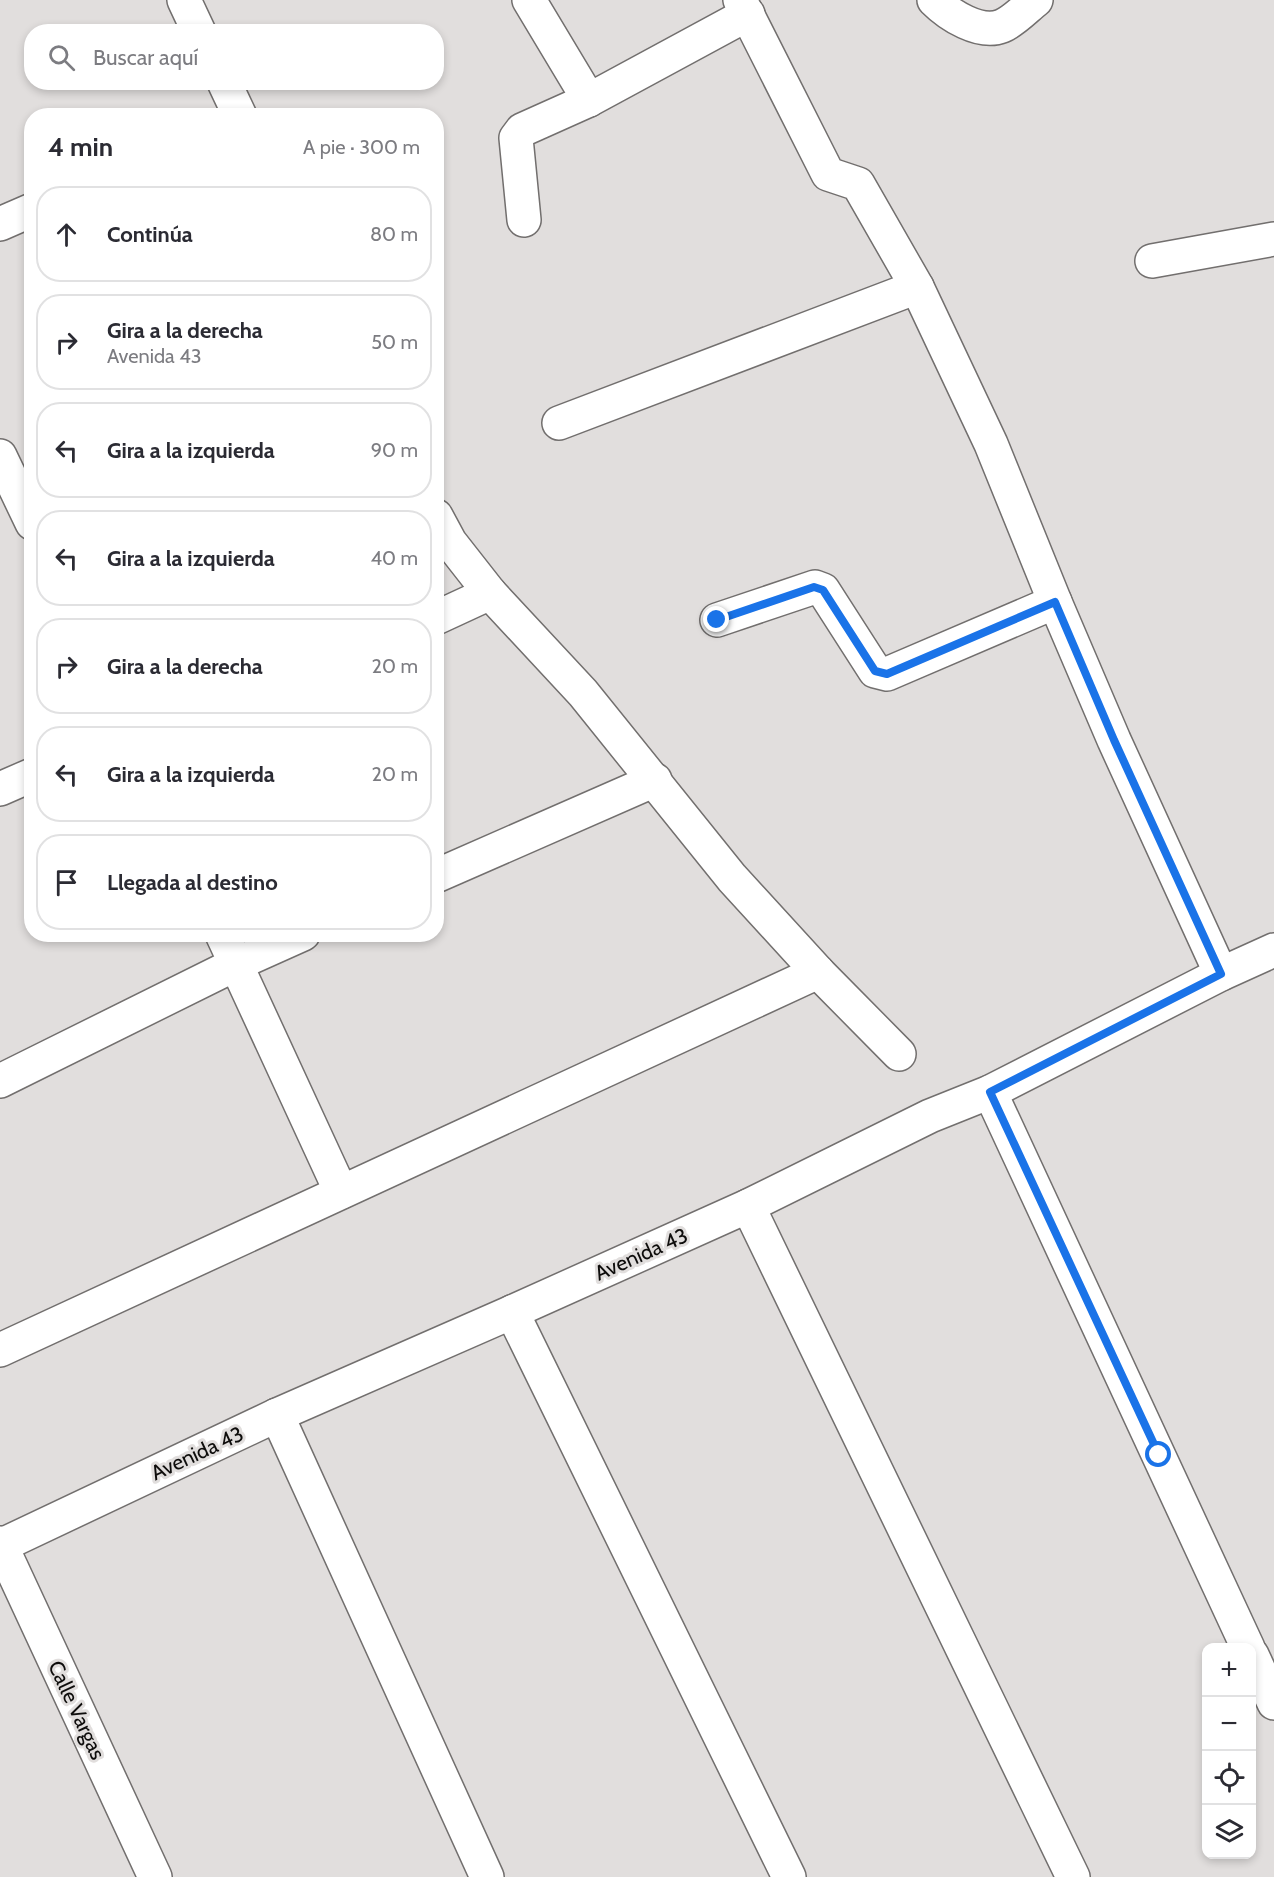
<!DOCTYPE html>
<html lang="es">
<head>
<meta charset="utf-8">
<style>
  body { margin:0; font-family:Cabin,sans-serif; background:#f7f7f7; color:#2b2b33 }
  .controls { position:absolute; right:18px; bottom:18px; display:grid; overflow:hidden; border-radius:12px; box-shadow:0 3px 9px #0003 }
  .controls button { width:54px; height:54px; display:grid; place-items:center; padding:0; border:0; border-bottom:2px solid #e1e1e2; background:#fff; color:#2b2b33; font:30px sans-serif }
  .stop { position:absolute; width:18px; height:18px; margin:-14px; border:4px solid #1a73e8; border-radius:50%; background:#fff }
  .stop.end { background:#1a73e8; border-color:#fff; box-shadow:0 2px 6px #0008 }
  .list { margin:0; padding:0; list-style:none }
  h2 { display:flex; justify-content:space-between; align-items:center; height:78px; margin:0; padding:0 24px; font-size:26px }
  h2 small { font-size:20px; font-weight:400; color:#7c7c81 }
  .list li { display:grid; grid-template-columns:39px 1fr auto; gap:18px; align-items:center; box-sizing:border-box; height:96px; margin:0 12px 12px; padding:0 12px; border:2px solid #e1e1e2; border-radius:24px }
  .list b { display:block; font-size:22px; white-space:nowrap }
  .list p { margin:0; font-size:20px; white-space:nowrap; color:#7c7c81 }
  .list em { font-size:20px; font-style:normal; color:#7c7c81 }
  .icon { flex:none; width:33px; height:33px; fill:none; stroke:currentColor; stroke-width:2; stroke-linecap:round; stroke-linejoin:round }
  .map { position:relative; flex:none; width:1274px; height:1877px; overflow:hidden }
  .search { position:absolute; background:#fff; box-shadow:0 3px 9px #0003; left:24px; top:24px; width:420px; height:66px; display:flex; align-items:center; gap:15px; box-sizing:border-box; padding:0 21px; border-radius:24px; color:#7c7c81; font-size:22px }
  .panel { position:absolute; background:#fff; box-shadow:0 3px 9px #0003; left:24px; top:108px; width:420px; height:834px; border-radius:24px }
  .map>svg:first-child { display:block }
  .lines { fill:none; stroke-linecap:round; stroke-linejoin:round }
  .minor-casing { stroke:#726f6e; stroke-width:36 }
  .tertiary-casing { stroke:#726f6e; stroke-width:36 }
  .minor { stroke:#fff; stroke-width:33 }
  .tertiary { stroke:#fff; stroke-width:33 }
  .route { stroke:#1a73e8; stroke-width:8 }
  .labels { text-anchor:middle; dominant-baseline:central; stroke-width:6; stroke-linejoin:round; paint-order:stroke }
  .street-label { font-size:21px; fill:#0e0d0c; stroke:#e1dedd }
</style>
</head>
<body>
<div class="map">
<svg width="1274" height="1877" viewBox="0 0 1274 1877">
  <rect width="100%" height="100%" fill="#e1dedd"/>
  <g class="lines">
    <g class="minor-casing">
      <g id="minor">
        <path d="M184 0 199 32"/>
        <path d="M529 0 589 100"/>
        <path d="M740 0 828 174 858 184 917 287 991 444 1055 602 1114 740 1221 974"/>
        <path d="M934 0C949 15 980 35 1002 26 1014 21 1026 8 1036 0"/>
        <path d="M224 82 240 116"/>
        <path d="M524 220 516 138 522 130 589 100 748 14"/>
        <path d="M0 224 32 210"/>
        <path d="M1152 261 1274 239"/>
        <path d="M559 423 917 287"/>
        <path d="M0 456 32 523"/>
        <path d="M436 516 450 542 490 593 583 693 732 878 818 972 899 1054"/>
        <path d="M436 618 490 593"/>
        <path d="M717 620 815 587 823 590 875 671 887 674 1055 602"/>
        <path d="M0 789 32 775"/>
        <path d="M436 876 655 780"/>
        <path d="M222 934 341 1192"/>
        <path d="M0 1081 236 964 303 934"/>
        <path d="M990 1092 1248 1648"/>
        <path d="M748 1206 1073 1877"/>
        <path d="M512 1312 789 1877"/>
        <path d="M0 1350 818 972"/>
        <path d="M277 1415 487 1877"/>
        <path d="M0 1546 277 1415 512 1312 748 1206 930 1116 990 1092 1221 974 1274 950"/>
        <path d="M1252 1655 1274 1703"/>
      </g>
    </g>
    <g class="tertiary-casing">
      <path id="tertiary" d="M0 1543 155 1877"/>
    </g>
    <use href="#minor" class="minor"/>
    <use href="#tertiary" class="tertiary"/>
  </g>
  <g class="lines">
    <path class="route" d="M717 620 814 587 823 590 875 671 887 674 1055 602 1114 740 1221 974 990 1092 1159 1455"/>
  </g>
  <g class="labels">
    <g class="street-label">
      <text transform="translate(641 1254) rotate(-24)">Avenida 43</text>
      <text transform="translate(197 1453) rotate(-25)">Avenida 43</text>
      <text transform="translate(77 1710) rotate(65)">Calle Vargas</text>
    </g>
  </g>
</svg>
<div class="controls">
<button>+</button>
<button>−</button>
<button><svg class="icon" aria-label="locate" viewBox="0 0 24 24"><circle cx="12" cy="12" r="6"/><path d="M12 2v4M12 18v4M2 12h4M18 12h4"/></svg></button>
<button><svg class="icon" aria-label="layers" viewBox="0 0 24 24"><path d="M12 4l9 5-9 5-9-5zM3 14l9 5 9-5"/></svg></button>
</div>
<div class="stop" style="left:1159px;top:1455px"></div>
<div class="stop end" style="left:717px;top:620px"></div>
<div class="search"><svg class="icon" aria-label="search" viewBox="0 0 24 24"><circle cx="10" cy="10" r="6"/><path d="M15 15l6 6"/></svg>Buscar aquí</div>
<section class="panel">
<h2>4 min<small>A pie · 300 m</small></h2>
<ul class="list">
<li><svg class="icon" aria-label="ahead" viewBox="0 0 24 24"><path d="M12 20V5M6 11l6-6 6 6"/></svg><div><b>Continúa</b></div><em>80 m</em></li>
<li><svg class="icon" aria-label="right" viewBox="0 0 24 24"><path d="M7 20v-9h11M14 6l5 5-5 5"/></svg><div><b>Gira a la derecha</b><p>Avenida 43</p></div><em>50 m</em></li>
<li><svg class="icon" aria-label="left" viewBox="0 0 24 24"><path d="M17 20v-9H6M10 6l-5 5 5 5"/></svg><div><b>Gira a la izquierda</b></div><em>90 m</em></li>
<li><svg class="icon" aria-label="left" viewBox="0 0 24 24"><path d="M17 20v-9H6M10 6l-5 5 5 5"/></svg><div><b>Gira a la izquierda</b></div><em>40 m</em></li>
<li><svg class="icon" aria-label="right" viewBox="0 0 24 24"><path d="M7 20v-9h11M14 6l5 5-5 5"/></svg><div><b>Gira a la derecha</b></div><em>20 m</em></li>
<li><svg class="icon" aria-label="left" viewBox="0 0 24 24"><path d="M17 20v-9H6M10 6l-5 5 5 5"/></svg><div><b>Gira a la izquierda</b></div><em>20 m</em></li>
<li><svg class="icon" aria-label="arrive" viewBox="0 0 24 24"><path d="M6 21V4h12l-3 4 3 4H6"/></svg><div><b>Llegada al destino</b></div></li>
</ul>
</section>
</div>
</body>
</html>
